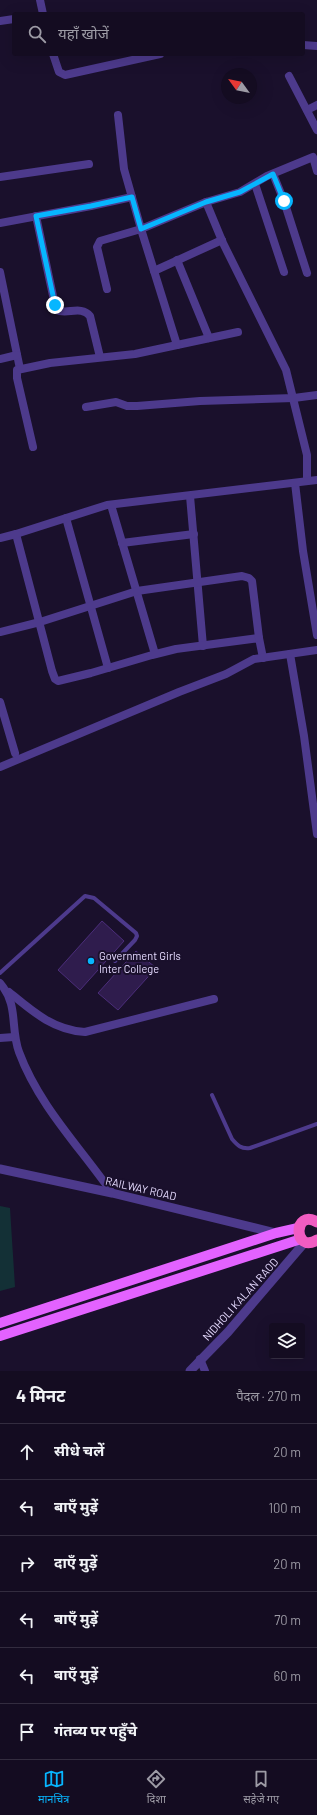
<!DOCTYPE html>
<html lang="hi">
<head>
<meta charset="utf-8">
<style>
  body { margin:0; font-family:Barlow,"Noto Sans Devanagari",sans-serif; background:#1d152a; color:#f1f3f6 }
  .controls { position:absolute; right:12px; bottom:12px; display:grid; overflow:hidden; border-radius:4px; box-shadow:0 4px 16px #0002 }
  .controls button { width:36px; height:36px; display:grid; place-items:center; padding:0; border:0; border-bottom:1px solid #332c3f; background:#140c21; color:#f1f3f6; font:20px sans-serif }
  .compass { position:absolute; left:221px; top:68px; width:36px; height:36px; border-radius:50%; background:#140c21; box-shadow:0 4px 16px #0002; rotate:303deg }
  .stop { position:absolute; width:12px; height:12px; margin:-9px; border:3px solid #07b6ff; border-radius:50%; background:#fff }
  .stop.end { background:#07b6ff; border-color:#fff; box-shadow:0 1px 4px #0008 }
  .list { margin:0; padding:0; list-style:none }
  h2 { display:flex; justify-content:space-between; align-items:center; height:52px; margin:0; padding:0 16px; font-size:17px }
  h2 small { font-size:13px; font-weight:400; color:#9d9ba5 }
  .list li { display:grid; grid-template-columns:26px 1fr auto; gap:12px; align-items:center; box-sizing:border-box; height:56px; padding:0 16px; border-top:1px solid #332c3f }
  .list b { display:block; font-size:15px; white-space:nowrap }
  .list em { font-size:13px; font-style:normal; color:#9d9ba5 }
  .icon { flex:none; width:22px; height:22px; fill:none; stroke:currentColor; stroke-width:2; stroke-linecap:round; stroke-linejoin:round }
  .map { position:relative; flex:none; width:317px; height:1371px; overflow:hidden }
  .search { position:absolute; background:#140c21; box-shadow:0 4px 16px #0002; left:12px; right:12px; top:12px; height:44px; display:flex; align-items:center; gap:10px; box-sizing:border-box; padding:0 14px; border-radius:4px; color:#9d9ba5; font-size:15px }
  .sheet { height:388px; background:#140c21 }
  nav { display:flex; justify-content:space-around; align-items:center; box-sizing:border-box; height:56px; border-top:1px solid #332c3f; background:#140c21; font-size:11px; color:#9d9ba5 }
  nav a { display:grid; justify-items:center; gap:2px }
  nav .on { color:#07b6ff }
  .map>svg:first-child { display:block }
  .green { fill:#133036 }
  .building { fill:#2f1c4d; stroke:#4b2d7a }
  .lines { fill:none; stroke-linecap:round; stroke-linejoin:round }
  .service { stroke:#4d3a8c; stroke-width:4 }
  .minor { stroke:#4d3a8c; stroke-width:8 }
  .tertiary { stroke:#4d3a8c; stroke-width:9 }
  .primary { stroke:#e362ff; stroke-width:10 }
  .trunk { stroke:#f15cc2; stroke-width:11 }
  .route { stroke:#07b6ff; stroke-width:5 }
  .poi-dot { fill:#07b6ff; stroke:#1a102c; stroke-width:1.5 }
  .labels { text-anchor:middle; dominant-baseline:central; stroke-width:4; stroke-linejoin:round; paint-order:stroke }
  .poi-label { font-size:11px; fill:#e6dbff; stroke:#1a102c; text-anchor:start }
  .street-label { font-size:11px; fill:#e6dbff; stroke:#1a102c }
</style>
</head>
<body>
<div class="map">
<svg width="317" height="1371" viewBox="0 0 317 1371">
  <rect width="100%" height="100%" fill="#1a102c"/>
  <path class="green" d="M0 1206 10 1208 15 1287 0 1291Z"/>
  <g class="building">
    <path d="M102 921 124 941 80 990 58 970Z"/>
    <path d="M136 951 156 968 118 1010 98 993Z"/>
  </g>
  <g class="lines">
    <g class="service">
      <path d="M0 973 85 896 94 898 136 933 137 936 135 940 115 961"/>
      <path d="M212 1095 232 1139C238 1146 241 1149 250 1148L317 1124"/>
    </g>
    <g class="minor">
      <path d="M40 0 43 14"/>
      <path d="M0 21 14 19"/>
      <path d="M303 45 317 46"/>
      <path d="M53 54 59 72 65 75 160 54"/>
      <path d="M289 76 317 130"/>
      <path d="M307 110 317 105"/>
      <path d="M118 115 124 169 141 229 206 202 223 243 286 370 307 455V481"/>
      <path d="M273 174 284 201 307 273"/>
      <path d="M0 177 89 164"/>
      <path d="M255 184 284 272"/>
      <path d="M206 202 240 192 267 176 313 157 317 171"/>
      <path d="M36 216 56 310C67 315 81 305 90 316L100 357"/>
      <path d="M0 223 91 206 132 197"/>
      <path d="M177 260 209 338"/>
      <path d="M154 271 222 240"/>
      <path d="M0 272 20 369"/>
      <path d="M177 345 238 332"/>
      <path d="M0 359 17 355"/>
      <path d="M86 407 116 402 127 406H137L200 401 294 398 317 395"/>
      <path d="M33 447 17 378V370L50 363 135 354 177 345 141 229 100 241 97 247 107 289"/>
      <path d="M295 483 303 551 317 635"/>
      <path d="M190 496 203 646"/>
      <path d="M111 505 155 654"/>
      <path d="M66 518 108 668"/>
      <path d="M16 534 52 671 55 679 58 681 91 673 152 655 176 649 259 638 263 658"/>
      <path d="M0 538 16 534 107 505 317 480"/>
      <path d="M122 543 194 534"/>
      <path d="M0 632 40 622 137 591 242 576 249 578 252 581 259 638"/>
      <path d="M290 654 304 736 317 834"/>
      <path d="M0 702 15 753"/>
      <path d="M0 767 179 692 226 674 254 659 317 650"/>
      <path d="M0 983C19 1005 10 1028 19 1052 39 1106 80 1147 112 1193"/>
      <path d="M9 992C32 1011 53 1030 85 1032L214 999"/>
      <path d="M0 1038 14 1037"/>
      <path d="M200 1359 205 1371"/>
    </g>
    <g class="tertiary">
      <path d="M0 1169 112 1193 276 1233"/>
      <path d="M190 1371 228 1332 305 1242"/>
    </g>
    <g class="primary">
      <path d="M0 1323 276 1233 298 1228"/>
      <path d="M0 1336 301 1239"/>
    </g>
    <path class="trunk" d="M317 1222C293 1208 293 1254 317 1240"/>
  </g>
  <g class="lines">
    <path class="route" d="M55 305 36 216 91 206 132 197 141 229 206 202 240 192 273 174 284 201"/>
  </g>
  <circle class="poi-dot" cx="91" cy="961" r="4"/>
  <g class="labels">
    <g class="poi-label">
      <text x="99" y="955">Government Girls<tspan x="99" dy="13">Inter College</tspan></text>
    </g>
    <g class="street-label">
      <text transform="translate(141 1188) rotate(13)">RAILWAY ROAD</text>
      <text transform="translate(240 1299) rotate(-48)">NIDHOLI KALAN RAOD</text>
    </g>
  </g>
</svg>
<div class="controls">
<button><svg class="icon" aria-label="layers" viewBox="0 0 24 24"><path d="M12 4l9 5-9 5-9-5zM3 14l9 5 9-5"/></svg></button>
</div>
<svg class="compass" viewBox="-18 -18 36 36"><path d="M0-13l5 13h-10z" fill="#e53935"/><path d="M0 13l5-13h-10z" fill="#9d9ba5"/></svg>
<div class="stop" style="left:284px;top:201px"></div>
<div class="stop end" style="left:55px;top:305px"></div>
<div class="search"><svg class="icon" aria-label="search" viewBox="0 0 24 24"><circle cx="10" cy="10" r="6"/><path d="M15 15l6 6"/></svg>यहाँ खोजें</div>
</div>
<section class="sheet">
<h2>4 मिनट<small>पैदल · 270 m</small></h2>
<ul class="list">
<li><svg class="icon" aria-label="ahead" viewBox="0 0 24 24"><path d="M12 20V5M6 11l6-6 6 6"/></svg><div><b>सीधे चलें</b></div><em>20 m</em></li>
<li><svg class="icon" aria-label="left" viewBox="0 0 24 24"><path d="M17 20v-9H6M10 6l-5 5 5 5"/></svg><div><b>बाएँ मुड़ें</b></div><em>100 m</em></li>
<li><svg class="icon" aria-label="right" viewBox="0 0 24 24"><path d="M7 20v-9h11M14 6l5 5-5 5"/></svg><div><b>दाएँ मुड़ें</b></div><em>20 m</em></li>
<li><svg class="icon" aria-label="left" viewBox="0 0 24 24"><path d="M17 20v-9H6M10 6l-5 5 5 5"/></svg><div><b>बाएँ मुड़ें</b></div><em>70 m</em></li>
<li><svg class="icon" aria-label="left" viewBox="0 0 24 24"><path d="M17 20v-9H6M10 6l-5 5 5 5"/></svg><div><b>बाएँ मुड़ें</b></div><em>60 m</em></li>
<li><svg class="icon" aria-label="arrive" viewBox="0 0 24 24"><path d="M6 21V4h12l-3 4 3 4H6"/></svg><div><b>गंतव्य पर पहुँचे</b></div></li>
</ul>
</section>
<nav>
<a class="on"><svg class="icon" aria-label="map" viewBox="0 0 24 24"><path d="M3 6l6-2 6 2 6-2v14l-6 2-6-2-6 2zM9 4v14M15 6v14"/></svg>मानचित्र</a>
<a><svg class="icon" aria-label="directions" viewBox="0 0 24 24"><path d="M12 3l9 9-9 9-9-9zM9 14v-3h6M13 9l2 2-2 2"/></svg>दिशा</a>
<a><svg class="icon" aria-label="saved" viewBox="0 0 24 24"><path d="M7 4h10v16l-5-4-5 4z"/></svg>सहेजे गए</a>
</nav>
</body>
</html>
